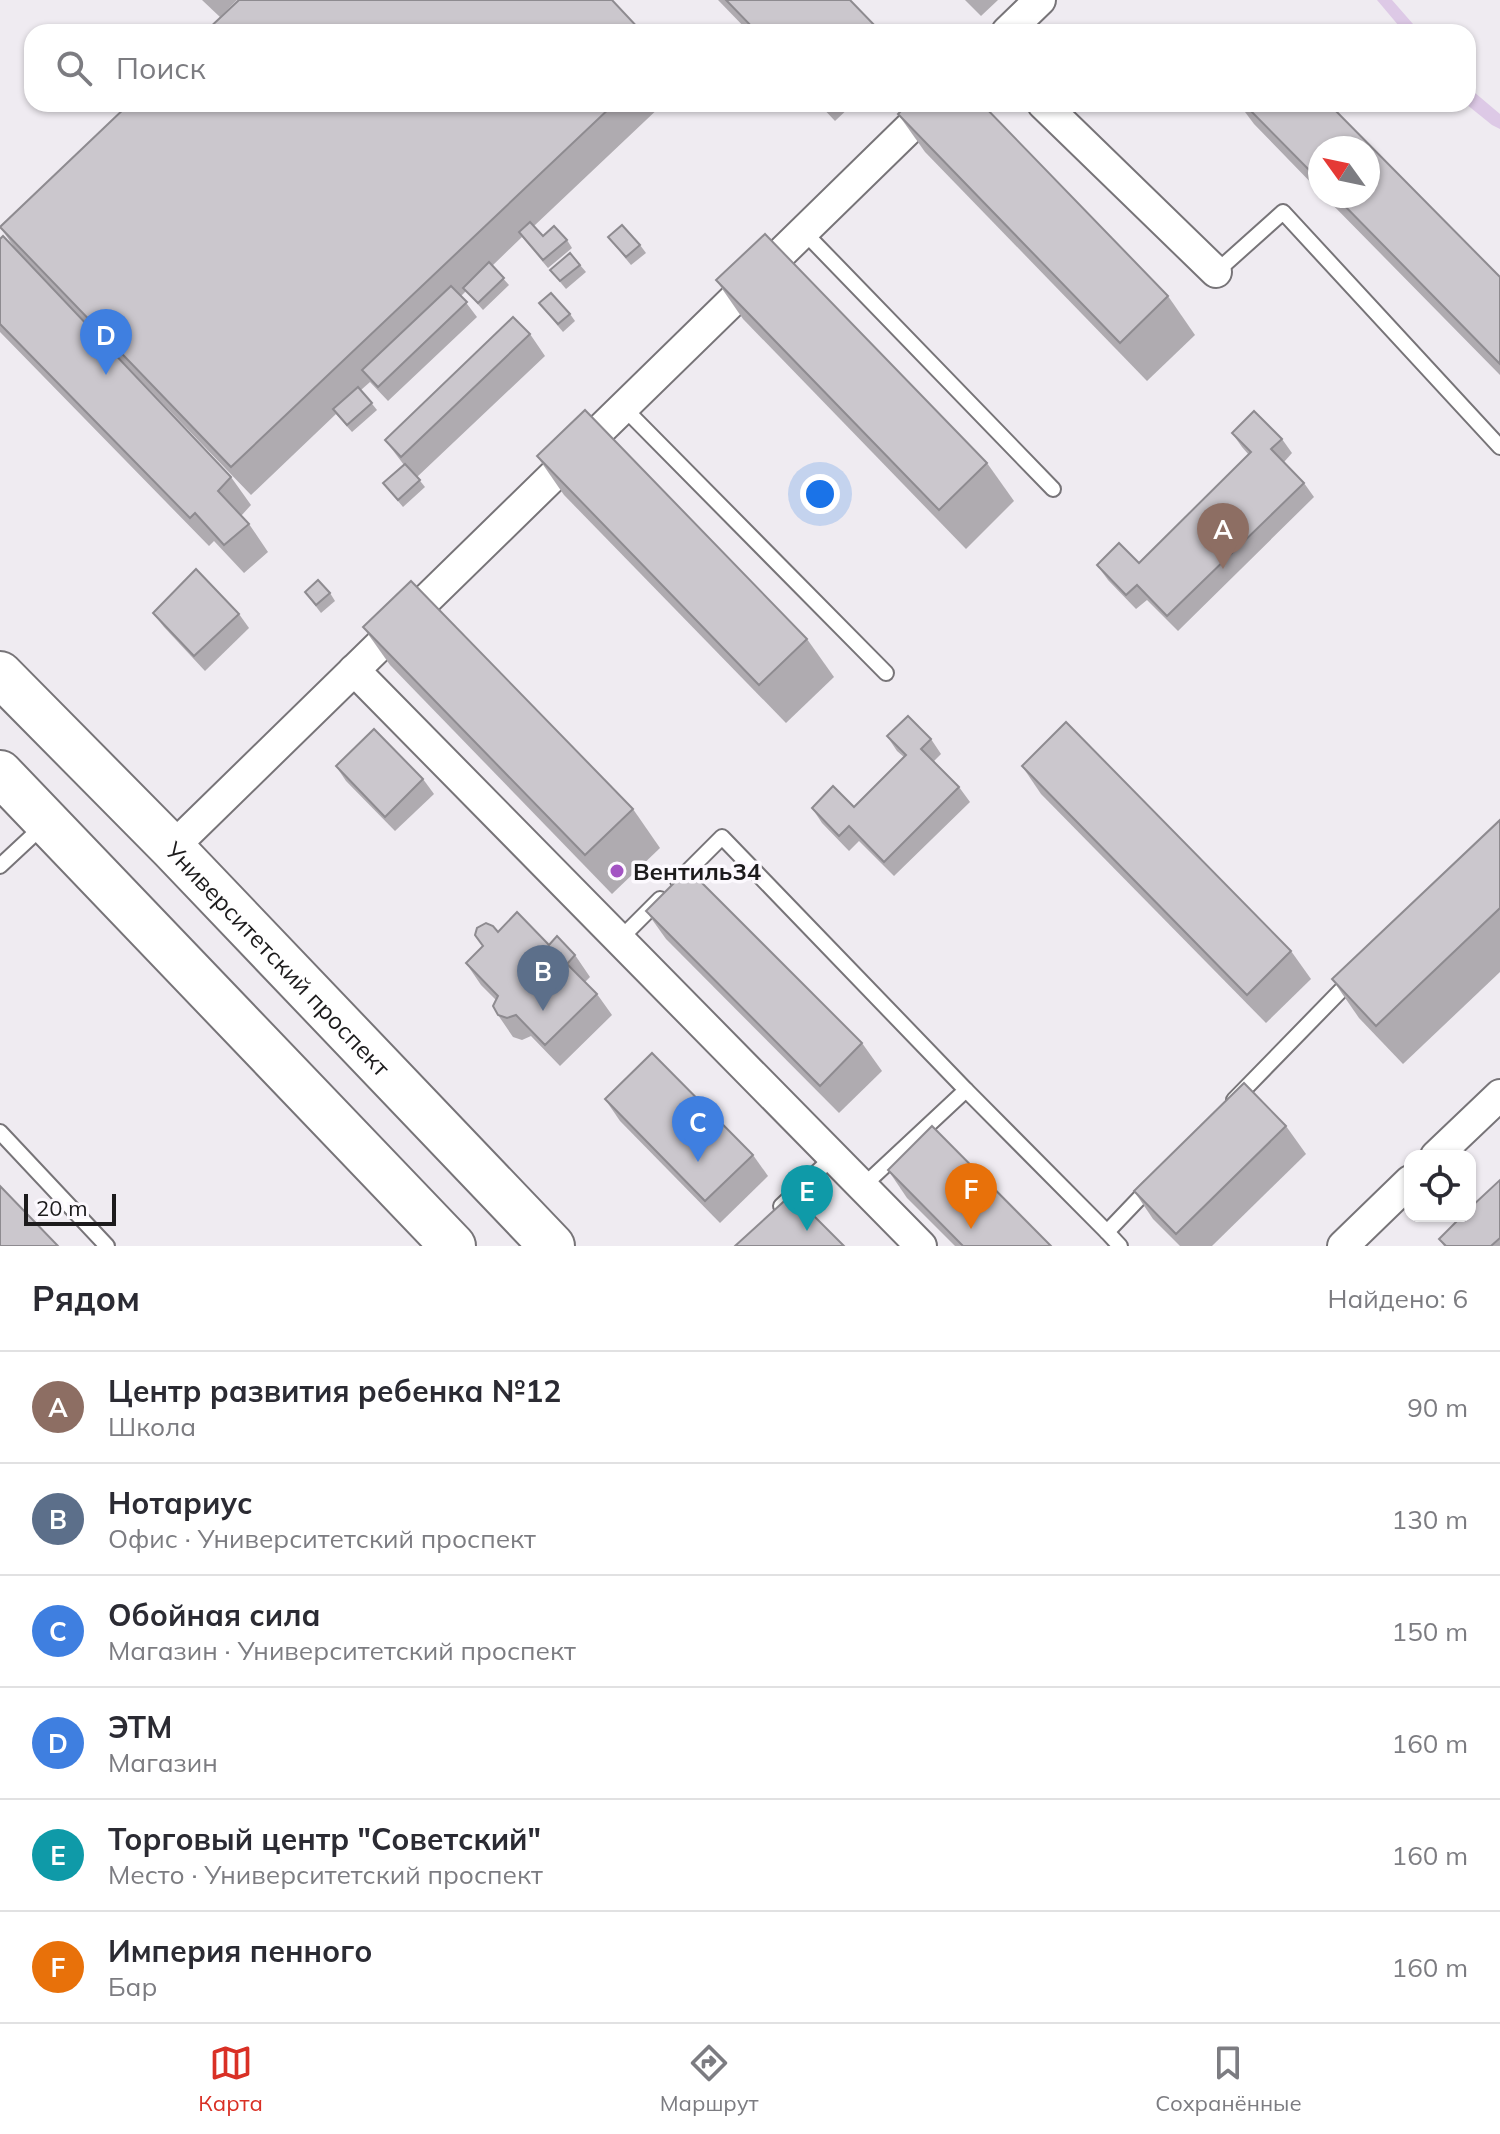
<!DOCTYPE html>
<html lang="ru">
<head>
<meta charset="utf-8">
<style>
  body { margin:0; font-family:Mulish,sans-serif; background:#f2f2f3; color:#2b2b33 }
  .controls { position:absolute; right:24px; bottom:24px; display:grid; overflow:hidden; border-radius:16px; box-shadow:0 2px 6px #0004 }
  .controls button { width:72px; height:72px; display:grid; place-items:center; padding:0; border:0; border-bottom:2px solid #e1e1e2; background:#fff; color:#2b2b33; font:40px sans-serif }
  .compass { position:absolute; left:1308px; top:136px; width:72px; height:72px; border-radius:50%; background:#fff; box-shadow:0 2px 6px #0004; rotate:303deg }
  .scale { position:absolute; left:24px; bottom:20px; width:92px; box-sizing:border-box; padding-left:8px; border:4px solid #1c1b1c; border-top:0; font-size:22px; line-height:28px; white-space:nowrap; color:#1c1b1c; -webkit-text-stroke:6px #fcf9fe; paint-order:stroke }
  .you { position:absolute; left:820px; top:494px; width:28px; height:28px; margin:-20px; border:6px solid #fff; border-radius:50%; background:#1a73e8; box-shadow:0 0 0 12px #1a73e833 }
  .badge { display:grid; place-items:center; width:52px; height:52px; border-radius:50%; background:#d93025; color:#fff; font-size:26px; font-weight:700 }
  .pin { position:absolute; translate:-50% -66px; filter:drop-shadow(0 2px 4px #0008) }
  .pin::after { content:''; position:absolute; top:42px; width:28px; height:24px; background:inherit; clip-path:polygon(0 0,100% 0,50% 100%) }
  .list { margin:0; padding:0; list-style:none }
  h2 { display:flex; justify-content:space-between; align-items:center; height:104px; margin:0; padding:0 32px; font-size:34px }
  h2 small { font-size:26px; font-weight:400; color:#7c7c81 }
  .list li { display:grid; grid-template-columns:52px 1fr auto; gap:24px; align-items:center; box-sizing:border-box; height:112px; padding:0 32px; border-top:2px solid #e1e1e2 }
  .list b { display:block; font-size:30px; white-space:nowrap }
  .list p { margin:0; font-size:26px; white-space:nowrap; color:#7c7c81 }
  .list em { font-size:26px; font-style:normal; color:#7c7c81 }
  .icon { flex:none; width:44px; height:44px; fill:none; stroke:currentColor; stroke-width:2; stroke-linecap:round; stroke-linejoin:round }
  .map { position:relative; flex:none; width:1500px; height:1246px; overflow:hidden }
  .search { position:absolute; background:#fff; box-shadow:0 2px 6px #0004; left:24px; right:24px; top:24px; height:88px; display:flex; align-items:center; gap:20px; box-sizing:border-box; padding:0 28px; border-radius:24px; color:#7c7c81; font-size:30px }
  .sheet { height:776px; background:#fff }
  nav { display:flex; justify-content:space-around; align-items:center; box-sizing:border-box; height:112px; border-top:2px solid #e1e1e2; background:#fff; font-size:22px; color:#7c7c81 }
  nav a { display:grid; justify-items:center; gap:4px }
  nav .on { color:#d93025 }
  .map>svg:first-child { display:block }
  .green { fill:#ddc9e6 }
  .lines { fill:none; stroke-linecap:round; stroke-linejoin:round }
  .lane-casing { stroke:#777478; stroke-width:18 }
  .street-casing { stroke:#777478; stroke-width:34 }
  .highway-casing { stroke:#777478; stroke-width:48 }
  .lane { stroke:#fff; stroke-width:14 }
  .street { stroke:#fff; stroke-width:30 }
  .highway { stroke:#fff; stroke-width:44 }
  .wall { fill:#afabb0 }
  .building { fill:#cbc7cd; stroke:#8e8b90; stroke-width:2 }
  .poi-dot { fill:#a353c3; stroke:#fcf9fe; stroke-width:3 }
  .labels { text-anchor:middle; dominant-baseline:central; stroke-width:7; stroke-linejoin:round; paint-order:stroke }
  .poi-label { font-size:24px; font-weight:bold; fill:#1c1b1c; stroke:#fcf9fe; text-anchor:start }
  .street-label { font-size:24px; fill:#1c1b1c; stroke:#fcf9fe }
</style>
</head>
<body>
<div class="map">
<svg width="1500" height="1246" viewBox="0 0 1500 1246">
  <rect width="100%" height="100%" fill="#efebf1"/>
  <g class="green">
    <path d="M1377 0H1392L1420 32H1404Z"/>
    <path d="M1468 87 1500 114V129L1492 125 1466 104Z"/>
  </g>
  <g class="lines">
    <g class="lane-casing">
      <g id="lane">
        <path d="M803 231 1053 489"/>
        <path d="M1216 272 1283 212 1500 447"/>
        <path d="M623 407 886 673"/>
        <path d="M0 866 44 825"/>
        <path d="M678 881 722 837 966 1090 862 1187"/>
        <path d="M619 940 660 899"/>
        <path d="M966 1090 1107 1232 1150 1187"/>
        <path d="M1234 1100 1353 978"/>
        <path d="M0 1132 107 1246"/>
        <path d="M781 1206 833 1157"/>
        <path d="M1107 1232 1120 1246"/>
      </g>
    </g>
    <g class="street-casing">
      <g id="street">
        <path d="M1007 32 1040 0"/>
        <path d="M1043 104 1216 272"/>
        <path d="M354 670 921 1246"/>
        <path d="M172 848 934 104"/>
        <path d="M1436 1156 1500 1095"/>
        <path d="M1343 1246 1410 1181"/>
      </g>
    </g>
    <g class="highway-casing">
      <g id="highway">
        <path id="s1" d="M0 674 172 848 552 1246"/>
        <path d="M0 773 453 1246"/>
      </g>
    </g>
    <use href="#lane" class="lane"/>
    <use href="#street" class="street"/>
    <use href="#highway" class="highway"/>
  </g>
  <g class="wall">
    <path d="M202 0H237L220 17Z"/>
    <path d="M718 0H850L881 32H749Z"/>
    <path d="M965 0H998L981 16Z"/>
    <path d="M129 104H663L534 226 543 236 567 240 572 248 548 268 522 237 492 266 509 285 483 310 466 291 461 296 477 317 388 401 370 382 361 390 377 410 352 432 336 414 251 495 64 301 231 477 251 505 241 516 249 524 268 552 244 573 214 541 209 546 0 332V239L17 251 0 227Z"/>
    <path d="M819 104H853L835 121Z"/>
    <path d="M1239 104H1329L1500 277V375L1324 196H1368L1320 148V192L1254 124Z"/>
    <path d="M898 114 1168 296 1195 335 1147 381 925 152Z"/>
    <path d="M608 237 640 245 646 253 631 265Z"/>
    <path d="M580 265 586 272 566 289 550 270Z"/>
    <path d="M716 280 987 463 1014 501 966 549 743 319Z"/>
    <path d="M539 303 570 314 575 321 563 332Z"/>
    <path d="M530 334 545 356 417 477 425 487 403 507 383 483 404 465 385 440Z"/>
    <path d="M1232 433 1282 439 1292 453 1284 462 1304 483 1314 497 1178 631 1147 600 1136 609 1108 580 1097 565 1139 563 1249 455 1242 447Z"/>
    <path d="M537 456 807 639 834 677 786 723 564 495Z"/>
    <path d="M305 592 330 593 335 601 321 613Z"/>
    <path d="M153 613 239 614 249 628 205 671 164 627Z"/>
    <path d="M363 627 633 809 660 848 612 894 390 665Z"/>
    <path d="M887 736 931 739 941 754 934 761 959 787 970 802 894 876 859 841 849 851 822 823 812 808 854 807 904 757 897 751Z"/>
    <path d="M336 766 423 779 434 794 395 831 346 781Z"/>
    <path d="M1022 766 1291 951 1311 979 1266 1023 1041 794Z"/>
    <path d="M1500 820V972L1403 1064 1359 1018 1332 979Z"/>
    <path d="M646 911 862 1043 882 1071 839 1113 666 939Z"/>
    <path d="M549 945 575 955 590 977 585 982 597 994 612 1015 560 1066 531 1036 522 1040 513 1037 498 1015 496 1000 481 985 466 963Z"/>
    <path d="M605 1099 753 1155 768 1176 720 1223 620 1121Z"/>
    <path d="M1286 1126 1306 1154 1212 1246H1180L1153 1219 1134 1191Z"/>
    <path d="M888 1170 1051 1246H955L907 1198Z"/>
    <path d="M1500 1180V1246H1444L1439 1239Z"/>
  </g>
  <g class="building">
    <path d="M239 0H612L642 32H205Z"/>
    <path d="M726 0H850L880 31 757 32Z"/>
    <path d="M129 104H614L231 467 0 227Z"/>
    <path d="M908 104H982L1168 296 1120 343 898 114Z"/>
    <path d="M1244 104H1329L1500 277V364L1335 196H1368V148H1320V181Z"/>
    <path d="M530 222 543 236 554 226 567 240 543 260 519 232Z"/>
    <path d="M622 225 640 245 626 257 608 237Z"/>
    <path d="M765 234 987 463 939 510 716 280Z"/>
    <path d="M3 236 231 477 218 491 249 524 224 545 195 513 190 518 0 324V239Z"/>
    <path d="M570 253 580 265 560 281 550 270Z"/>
    <path d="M489 262 504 278 478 303 463 288Z"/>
    <path d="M451 286 467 302 378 387 362 370Z"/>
    <path d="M551 293 570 314 558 324 539 303Z"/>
    <path d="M513 317 530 334 401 457 385 440Z"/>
    <path d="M358 387 372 403 347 425 333 409Z"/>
    <path d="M585 410 807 639 759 685 537 456Z"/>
    <path d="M1254 411 1282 439 1271 449 1304 483 1167 616 1137 585 1126 595 1097 565 1119 543 1139 563 1251 452 1232 433Z"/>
    <path d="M405 464 420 480 398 500 383 483Z"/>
    <path d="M196 569 239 614 194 656 153 613Z"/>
    <path d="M318 580 330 593 316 605 305 592Z"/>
    <path d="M411 581 633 809 585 855 363 627Z"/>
    <path d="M908 716 931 739 921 749 959 787 884 862 849 826 839 836 812 808 833 786 854 807 906 755 887 736Z"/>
    <path d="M1066 722 1291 951 1247 995 1022 766Z"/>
    <path d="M374 729 423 779 385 817 336 766Z"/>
    <path d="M1500 820V908L1376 1026 1332 979Z"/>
    <path d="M688 869 862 1043 820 1086 646 911Z"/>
    <path d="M517 912 549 945 557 936 575 955 567 964 597 994 545 1045 516 1015 507 1018 498 1015 493 1006 498 996 466 963 483 946 475 935 477 928 486 923 493 926 498 932Z"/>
    <path d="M652 1053 753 1155 705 1201 605 1099Z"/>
    <path d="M1244 1083 1286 1126 1176 1234 1134 1191Z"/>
    <path d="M932 1126 1051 1246H963L888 1170Z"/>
    <path d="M1500 1180V1238L1491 1246H1446L1439 1239 1462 1216H1470V1208Z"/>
    <path d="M0 1186 58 1246H0Z"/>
    <path d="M792 1194 844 1246H735Z"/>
  </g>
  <circle class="poi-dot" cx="617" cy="871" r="8"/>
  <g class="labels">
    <g class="poi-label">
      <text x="633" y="871">Вентиль34</text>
    </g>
    <g class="street-label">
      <text stroke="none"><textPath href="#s1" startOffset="398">Университетский проспект</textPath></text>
    </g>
  </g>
</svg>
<div class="controls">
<button><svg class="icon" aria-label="locate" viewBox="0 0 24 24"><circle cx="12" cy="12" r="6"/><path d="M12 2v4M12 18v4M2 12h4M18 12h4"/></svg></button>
</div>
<svg class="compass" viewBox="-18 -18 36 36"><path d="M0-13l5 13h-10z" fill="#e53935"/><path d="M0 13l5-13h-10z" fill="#7c7c81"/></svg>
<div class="scale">20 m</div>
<div class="you"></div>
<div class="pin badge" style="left:1223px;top:569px;background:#8d6e63">A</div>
<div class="pin badge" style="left:543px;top:1011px;background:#5c6f8a">B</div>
<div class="pin badge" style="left:698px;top:1162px;background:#3f7fe0">C</div>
<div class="pin badge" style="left:106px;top:375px;background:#3f7fe0">D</div>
<div class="pin badge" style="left:807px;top:1231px;background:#0f9aa8">E</div>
<div class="pin badge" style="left:971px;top:1229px;background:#e8710a">F</div>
<div class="search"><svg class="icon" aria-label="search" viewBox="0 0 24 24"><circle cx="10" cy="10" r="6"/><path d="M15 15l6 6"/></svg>Поиск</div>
</div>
<section class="sheet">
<h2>Рядом<small>Найдено: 6</small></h2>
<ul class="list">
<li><span class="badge" style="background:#8d6e63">A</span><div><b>Центр развития ребенка №12</b><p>Школа</p></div><em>90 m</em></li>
<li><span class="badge" style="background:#5c6f8a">B</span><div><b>Нотариус</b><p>Офис · Университетский проспект</p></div><em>130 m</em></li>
<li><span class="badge" style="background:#3f7fe0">C</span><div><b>Обойная сила</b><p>Магазин · Университетский проспект</p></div><em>150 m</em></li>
<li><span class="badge" style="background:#3f7fe0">D</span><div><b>ЭТМ</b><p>Магазин</p></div><em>160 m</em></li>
<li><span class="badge" style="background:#0f9aa8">E</span><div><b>Торговый центр &quot;Советский&quot;</b><p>Место · Университетский проспект</p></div><em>160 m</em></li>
<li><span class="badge" style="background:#e8710a">F</span><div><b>Империя пенного</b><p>Бар</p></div><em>160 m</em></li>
</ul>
</section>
<nav>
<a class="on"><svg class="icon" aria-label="map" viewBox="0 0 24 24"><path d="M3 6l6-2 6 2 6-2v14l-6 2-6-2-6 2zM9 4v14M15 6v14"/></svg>Карта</a>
<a><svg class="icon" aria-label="directions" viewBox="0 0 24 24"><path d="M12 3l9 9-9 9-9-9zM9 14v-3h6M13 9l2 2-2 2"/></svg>Маршрут</a>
<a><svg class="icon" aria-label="saved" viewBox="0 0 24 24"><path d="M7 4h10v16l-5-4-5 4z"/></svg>Сохранённые</a>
</nav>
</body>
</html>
